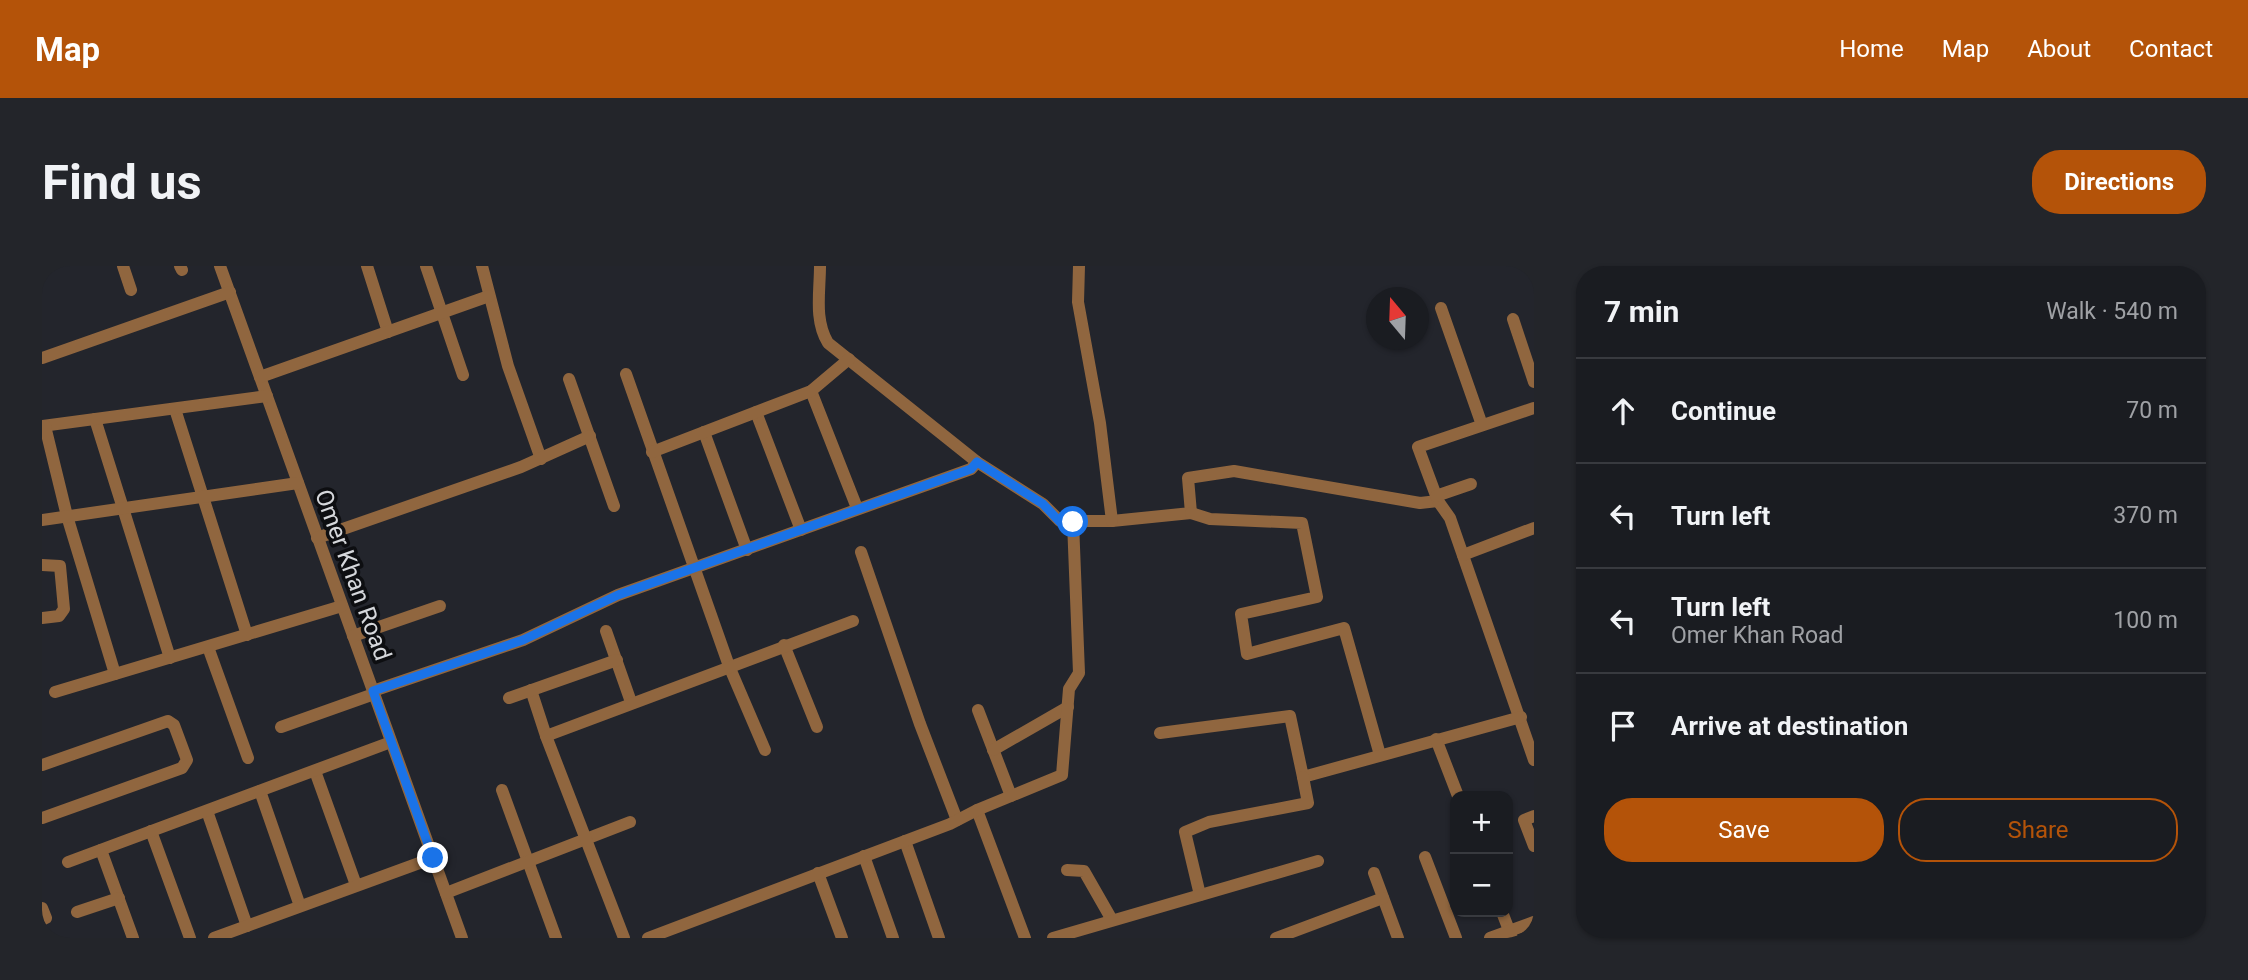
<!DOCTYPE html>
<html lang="en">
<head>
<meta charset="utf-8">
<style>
  body { margin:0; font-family:Roboto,sans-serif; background:#23252a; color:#f1f3f6 }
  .controls { position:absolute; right:21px; bottom:21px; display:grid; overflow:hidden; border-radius:14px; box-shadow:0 2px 5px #0004 }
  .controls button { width:63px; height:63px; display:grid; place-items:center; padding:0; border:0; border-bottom:2px solid #383a3f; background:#1a1c21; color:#f1f3f6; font:35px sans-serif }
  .compass { position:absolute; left:1324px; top:21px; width:63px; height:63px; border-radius:50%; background:#1a1c21; box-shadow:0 2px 5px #0004; rotate:341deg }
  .stop { position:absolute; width:21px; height:21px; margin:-16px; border:5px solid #1a73e8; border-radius:50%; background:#fff }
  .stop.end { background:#1a73e8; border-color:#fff; box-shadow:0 2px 7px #0008 }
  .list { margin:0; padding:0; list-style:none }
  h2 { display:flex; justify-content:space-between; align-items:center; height:91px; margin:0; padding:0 28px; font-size:30px }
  h2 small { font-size:23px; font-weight:400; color:#9fa1a5 }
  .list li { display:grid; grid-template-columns:46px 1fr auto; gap:21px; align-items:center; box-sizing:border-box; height:105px; padding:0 28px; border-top:2px solid #383a3f }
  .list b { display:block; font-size:26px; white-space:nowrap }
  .list p { margin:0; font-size:23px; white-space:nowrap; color:#9fa1a5 }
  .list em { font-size:23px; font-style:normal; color:#9fa1a5 }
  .actions { display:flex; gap:14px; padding:21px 28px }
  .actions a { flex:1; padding:16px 0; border:2px solid #b45309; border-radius:28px; text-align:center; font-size:24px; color:#b45309 }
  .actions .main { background:#b45309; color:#fff }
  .icon { flex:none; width:38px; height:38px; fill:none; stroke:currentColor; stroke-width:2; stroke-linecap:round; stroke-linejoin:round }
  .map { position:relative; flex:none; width:1492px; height:672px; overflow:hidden; border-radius:28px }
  header { display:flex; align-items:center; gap:42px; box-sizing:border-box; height:98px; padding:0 35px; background:#b45309; color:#fff }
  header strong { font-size:33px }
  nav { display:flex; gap:38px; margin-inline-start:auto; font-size:24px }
  .intro { display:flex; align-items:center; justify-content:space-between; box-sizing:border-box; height:168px; padding:0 42px }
  h1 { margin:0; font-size:49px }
  .button { padding:18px 32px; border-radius:28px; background:#b45309; color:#fff; font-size:24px; font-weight:700 }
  main { display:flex; gap:42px; padding:0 42px }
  aside { flex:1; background:#1a1c21; border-radius:28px; box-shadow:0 2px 5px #0004 }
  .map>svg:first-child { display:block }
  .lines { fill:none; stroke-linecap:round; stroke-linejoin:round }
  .minor { stroke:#90663f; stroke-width:12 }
  .route { stroke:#1a73e8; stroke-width:9 }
  .labels { text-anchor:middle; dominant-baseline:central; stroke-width:7; stroke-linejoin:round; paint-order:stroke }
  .street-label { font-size:24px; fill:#d5d7db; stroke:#0d0e11 }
</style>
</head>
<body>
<header>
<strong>Map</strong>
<nav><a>Home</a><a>Map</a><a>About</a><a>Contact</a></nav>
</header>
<div class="intro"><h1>Find us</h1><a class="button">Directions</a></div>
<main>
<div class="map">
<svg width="1492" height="672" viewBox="0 0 1492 672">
  <rect width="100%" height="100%" fill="#23252c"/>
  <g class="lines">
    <g class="minor">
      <path d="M81 0 89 24"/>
      <path d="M138 0 140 4"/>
      <path d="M178 0 420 672"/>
      <path d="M325 0 346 66"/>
      <path d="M384 0 421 109"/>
      <path d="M440 0 466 100 499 193"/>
      <path d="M778 0C778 26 772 54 786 77L935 196 1001 238 1018 255H1070L1149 247 1146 212 1192 205 1378 237 1396 235"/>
      <path d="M1037 0 1036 36 1058 157 1070 255"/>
      <path d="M1399 42 1440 159"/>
      <path d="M1471 53 1492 116"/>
      <path d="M0 92 188 26"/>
      <path d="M584 108 687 400 723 484"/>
      <path d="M218 111 447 30"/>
      <path d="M527 113 572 240"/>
      <path d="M769 125 815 242"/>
      <path d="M1492 142 1376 181 1396 235 1408 252 1492 494"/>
      <path d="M133 143 205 369"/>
      <path d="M714 146 759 264"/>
      <path d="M53 153 128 392"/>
      <path d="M0 160 225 130"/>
      <path d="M3 160 25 250 73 408"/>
      <path d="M662 166 705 284"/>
      <path d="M610 186 769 125 807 93"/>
      <path d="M1394 230 1429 218"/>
      <path d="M1149 247 1168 253 1260 257 1275 331 1199 348 1205 388 1302 362 1338 489"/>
      <path d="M0 254 256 217"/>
      <path d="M275 272 479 201 548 170"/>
      <path d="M819 286 878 458 915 554"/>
      <path d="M1421 289 1492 262"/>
      <path d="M0 299 18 300 22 343 17 350 0 352"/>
      <path d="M564 365 589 436"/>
      <path d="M311 370 398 340"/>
      <path d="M742 379 775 461"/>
      <path d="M166 381 206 492"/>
      <path d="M489 424 504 470"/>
      <path d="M331 425 481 374 576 329 929 203 935 196"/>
      <path d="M13 426 300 340"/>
      <path d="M467 432 575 394"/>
      <path d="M936 444 969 530"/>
      <path d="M239 461 332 428"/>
      <path d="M1118 467 1248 450 1261 511 1479 451"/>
      <path d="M1394 473 1416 530"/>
      <path d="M951 484 1026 441"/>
      <path d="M0 499 126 455 132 459 145 494 140 502 0 552"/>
      <path d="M273 505 314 619"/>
      <path d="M460 524 514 672"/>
      <path d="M218 525 258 640"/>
      <path d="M935 544 983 672"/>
      <path d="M165 545 205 660"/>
      <path d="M1492 550 1482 554 1492 580"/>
      <path d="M109 565 148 672"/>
      <path d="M863 575 897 672"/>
      <path d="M59 584 91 672"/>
      <path d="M822 590 851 672"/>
      <path d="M1383 591 1414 672"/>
      <path d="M26 596 349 476"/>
      <path d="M1025 604 1042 605 1070 654"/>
      <path d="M776 607 800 672"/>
      <path d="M1332 607 1356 672"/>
      <path d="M404 627 588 556"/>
      <path d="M1158 629 1143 566 1167 556 1266 537 1261 511"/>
      <path d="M0 642 4 652 0 654"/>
      <path d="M35 646 77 632"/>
      <path d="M1460 646 1470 672"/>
      <path d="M172 672 391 592"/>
      <path d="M582 672 504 470 811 355"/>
      <path d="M606 672 908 558 935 544 1020 509 1027 423 1037 407 1031 256"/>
      <path d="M1011 672 1276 595"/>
      <path d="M1234 672 1341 632"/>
      <path d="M1448 672 1492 656"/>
    </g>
  </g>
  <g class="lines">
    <path class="route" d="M391 592 331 425 481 374 576 329 929 203 935 196 1001 238 1018 256H1031"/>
  </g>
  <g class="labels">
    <g class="street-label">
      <text transform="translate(311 309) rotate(70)">Omer Khan Road</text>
    </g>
  </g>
</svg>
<div class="controls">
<button>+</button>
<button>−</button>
</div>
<svg class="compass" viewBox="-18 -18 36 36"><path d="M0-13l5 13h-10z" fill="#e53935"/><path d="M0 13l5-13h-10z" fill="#9fa1a5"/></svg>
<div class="stop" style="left:1031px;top:256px"></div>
<div class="stop end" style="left:391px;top:592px"></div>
</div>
<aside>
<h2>7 min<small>Walk · 540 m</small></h2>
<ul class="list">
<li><svg class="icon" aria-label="ahead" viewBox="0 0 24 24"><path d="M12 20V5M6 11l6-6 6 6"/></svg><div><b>Continue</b></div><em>70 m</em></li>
<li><svg class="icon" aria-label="left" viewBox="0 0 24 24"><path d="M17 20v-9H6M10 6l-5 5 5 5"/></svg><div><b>Turn left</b></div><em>370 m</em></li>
<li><svg class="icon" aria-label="left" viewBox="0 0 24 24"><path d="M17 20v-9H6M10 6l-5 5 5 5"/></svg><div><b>Turn left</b><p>Omer Khan Road</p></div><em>100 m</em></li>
<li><svg class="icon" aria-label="arrive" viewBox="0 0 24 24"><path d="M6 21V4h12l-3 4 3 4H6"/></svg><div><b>Arrive at destination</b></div></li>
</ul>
<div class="actions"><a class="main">Save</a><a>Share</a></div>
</aside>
</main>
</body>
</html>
